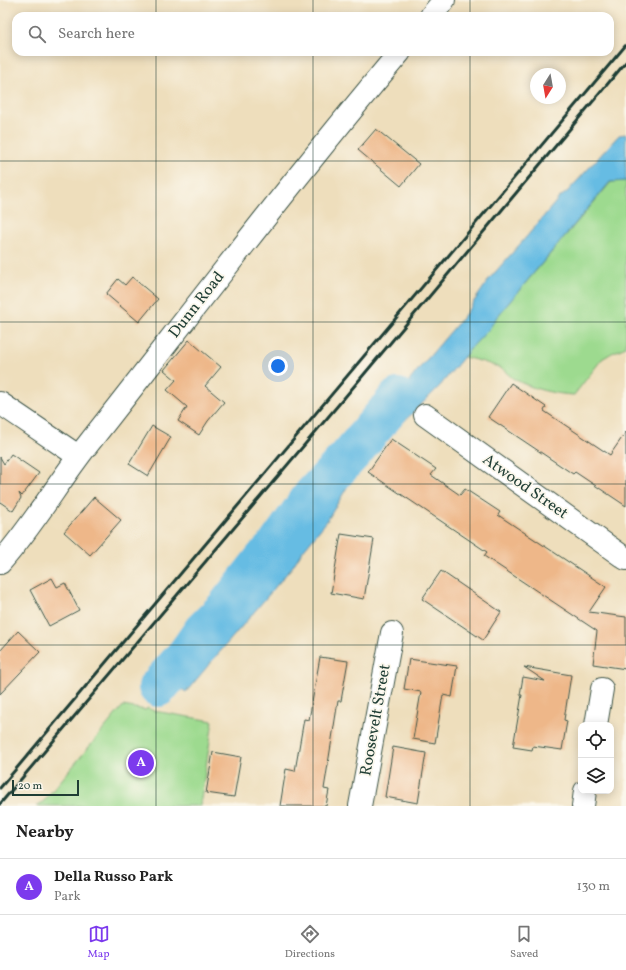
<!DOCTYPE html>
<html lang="en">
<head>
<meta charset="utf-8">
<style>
  body { margin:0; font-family:Vollkorn,serif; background:#f2f2f2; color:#222 }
  .controls { position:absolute; right:12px; bottom:12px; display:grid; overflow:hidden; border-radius:8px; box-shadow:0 2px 10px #0003 }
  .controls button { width:36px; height:36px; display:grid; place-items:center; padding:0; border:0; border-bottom:1px solid #e0e0e0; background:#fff; color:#222; font:20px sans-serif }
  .compass { position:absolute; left:530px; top:68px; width:36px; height:36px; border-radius:50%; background:#fff; box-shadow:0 2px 10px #0003; rotate:191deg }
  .scale { position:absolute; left:12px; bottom:10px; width:67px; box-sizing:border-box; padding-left:4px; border:2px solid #1f3d34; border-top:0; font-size:11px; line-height:14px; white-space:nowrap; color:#1f3d34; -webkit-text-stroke:3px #fbf7ec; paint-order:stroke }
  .you { position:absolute; left:278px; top:366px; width:14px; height:14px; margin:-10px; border:3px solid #fff; border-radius:50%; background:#1a73e8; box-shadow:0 0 0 6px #1a73e833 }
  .badge { display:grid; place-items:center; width:26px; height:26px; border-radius:50%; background:#7c3aed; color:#fff; font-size:13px; font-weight:700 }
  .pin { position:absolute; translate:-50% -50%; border:2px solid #fff; box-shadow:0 1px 4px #0006 }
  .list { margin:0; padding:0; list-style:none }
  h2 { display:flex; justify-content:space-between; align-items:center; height:52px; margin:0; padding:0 16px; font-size:17px }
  h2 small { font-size:13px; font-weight:400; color:#767676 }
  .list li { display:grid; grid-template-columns:26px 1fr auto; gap:12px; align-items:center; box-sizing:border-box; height:56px; padding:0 16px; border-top:1px solid #e0e0e0 }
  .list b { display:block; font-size:15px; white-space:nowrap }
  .list p { margin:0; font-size:13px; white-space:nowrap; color:#767676 }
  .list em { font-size:13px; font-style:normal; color:#767676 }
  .icon { flex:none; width:22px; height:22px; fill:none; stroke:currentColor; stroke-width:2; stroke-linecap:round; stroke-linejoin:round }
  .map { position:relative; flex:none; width:626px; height:806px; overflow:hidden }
  .search { position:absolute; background:#fff; box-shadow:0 2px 10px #0003; left:12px; right:12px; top:12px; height:44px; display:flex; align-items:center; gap:10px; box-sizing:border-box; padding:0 14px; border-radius:12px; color:#767676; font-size:15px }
  .sheet { height:108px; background:#fff }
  nav { display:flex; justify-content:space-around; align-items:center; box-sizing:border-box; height:56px; border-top:1px solid #e0e0e0; background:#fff; font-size:11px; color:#767676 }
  nav a { display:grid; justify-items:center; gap:2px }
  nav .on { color:#7c3aed }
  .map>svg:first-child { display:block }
  .green { fill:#9dda8f; stroke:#5e8c62 }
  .water { fill:#66bce3; stroke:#427c8c }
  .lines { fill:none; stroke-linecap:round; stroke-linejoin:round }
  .river { stroke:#66bce3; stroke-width:40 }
  .building { fill:#eeb789 }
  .minor-casing { stroke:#3e5548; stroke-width:24 }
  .minor { stroke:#fff; stroke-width:22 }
  .rail { stroke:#1f3d34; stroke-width:3 }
  .grid { fill:none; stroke:#1f3d34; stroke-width:1; stroke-opacity:0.55 }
  .labels { text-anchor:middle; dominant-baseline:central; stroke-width:3.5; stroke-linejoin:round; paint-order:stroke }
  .street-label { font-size:16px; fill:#1f3d34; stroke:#fbf7ec }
</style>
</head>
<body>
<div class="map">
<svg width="626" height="806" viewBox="0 0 626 806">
  <rect width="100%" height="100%" fill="#fbf7ec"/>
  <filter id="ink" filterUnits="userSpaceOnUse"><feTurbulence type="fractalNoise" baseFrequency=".025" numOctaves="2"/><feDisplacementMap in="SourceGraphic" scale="8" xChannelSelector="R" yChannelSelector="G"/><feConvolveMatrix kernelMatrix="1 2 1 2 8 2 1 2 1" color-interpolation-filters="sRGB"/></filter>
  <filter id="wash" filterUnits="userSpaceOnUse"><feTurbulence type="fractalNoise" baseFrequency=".012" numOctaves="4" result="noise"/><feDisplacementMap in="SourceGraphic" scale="16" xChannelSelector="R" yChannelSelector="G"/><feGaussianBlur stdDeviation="0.9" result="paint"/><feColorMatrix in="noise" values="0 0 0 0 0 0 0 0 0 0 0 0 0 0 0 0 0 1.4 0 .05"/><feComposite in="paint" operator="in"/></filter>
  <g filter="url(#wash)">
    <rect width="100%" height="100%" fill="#eedebc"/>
    <g class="green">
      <path d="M626 181V347L612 353 602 359 574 395C554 394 532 389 514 379 509 376 505 370 500 368 489 363 476 360 464 357 474 343 487 333 496 318L611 182Z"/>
      <path d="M123 706 146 710 147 708 154 711 213 721 200 806H36L43 802Z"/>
    </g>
    <path class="water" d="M626 134V181L610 182 496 318 489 329 471 348 439 387 385 440 349 484 327 521 301 553 293 566C266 598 239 630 212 661 203 671 195 682 186 692L169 681 212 628 224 617 289 528 314 503 417 371 464 316 490 278 528 235 559 198 568 191 619 135Z"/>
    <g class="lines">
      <path class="river" d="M158 687 187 654 203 631 224 610 264 559 276 547 313 495 352 453 398 398"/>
    </g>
    <g id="blocks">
      <g class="building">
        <path d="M376 129 419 164 401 186 358 150Z"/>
        <path d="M132 277 158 299 139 322 106 294 118 279 125 285Z"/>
        <path d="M189 340 221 367 205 386 224 402 208 421 199 435 178 421 187 407 167 390 176 380 164 370Z"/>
        <path d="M511 383 546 407 544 411 610 455 626 432V506L575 472 573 474 488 417Z"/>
        <path d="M152 426 171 437 148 476 129 464Z"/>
        <path d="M391 439 436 469 431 475 460 495 465 489 500 512 498 515 606 587 589 612 626 617V669L593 664 597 631 484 556 487 552 368 472Z"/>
        <path d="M11 454 39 473 22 496 19 493 21 498 13 511 0 502V457L4 464Z"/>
        <path d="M94 497 121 520 90 555 64 532Z"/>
        <path d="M341 534 374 539 364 599 331 593Z"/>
        <path d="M441 571 501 612 483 640 422 599Z"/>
        <path d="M52 578 57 587 65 583 79 610 49 626 30 590Z"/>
        <path d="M18 631 40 652 0 694V651Z"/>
        <path d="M320 657 348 661 341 701H338L324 789 329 790 326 806H280L286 769 295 771 304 719 309 720Z"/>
        <path d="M409 659 457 666 452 697 443 695 435 743 413 739 421 692 404 689Z"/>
        <path d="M524 667 571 675 564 720 567 721 562 750 533 746 532 750 513 747 522 695H520L523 677 545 681Z"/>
        <path d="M393 747 426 753 418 803 385 797Z"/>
        <path d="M213 752 241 757 234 797 206 793Z"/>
      </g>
    </g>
  </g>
  <g filter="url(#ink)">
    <use href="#blocks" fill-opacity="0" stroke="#3e5548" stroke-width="1"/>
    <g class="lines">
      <g class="minor-casing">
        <g id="minor">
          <path d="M431 16 444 0"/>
          <path d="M0 403 78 456"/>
          <path d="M425 415 626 559"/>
          <path d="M0 563C33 526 58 482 89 443 192 312 293 179 400 52"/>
          <path d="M596 725 602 689"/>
          <path d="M360 806 392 633"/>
          <path d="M583 806 585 791"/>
        </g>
      </g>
      <use href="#minor" class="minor"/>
      <g class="rail">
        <path d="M0 788 626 45"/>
        <path d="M0 804 345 397 626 62"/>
      </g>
    </g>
  </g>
  <path class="grid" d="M156 0V16M313 0V16M470 0V16M156 52V806M313 52V806M470 52V806M0 161H626M0 322H626M0 484H626M0 645H626"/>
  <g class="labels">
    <g class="street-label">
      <text transform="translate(197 305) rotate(-52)">Dunn Road</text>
      <text transform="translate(525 487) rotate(35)">Atwood Street</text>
      <text transform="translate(376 720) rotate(-80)">Roosevelt Street</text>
    </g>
  </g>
</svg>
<div class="controls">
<button><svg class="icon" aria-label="locate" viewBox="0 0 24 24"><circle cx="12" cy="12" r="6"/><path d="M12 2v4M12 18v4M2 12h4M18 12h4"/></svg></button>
<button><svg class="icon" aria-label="layers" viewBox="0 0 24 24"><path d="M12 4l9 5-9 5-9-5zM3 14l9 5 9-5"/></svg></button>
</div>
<svg class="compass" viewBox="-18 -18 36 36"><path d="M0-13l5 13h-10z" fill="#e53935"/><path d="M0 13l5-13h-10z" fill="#767676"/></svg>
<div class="scale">20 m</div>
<div class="you"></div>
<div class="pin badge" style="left:141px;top:763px">A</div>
<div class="search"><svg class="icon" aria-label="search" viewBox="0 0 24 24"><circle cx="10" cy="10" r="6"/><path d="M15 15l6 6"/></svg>Search here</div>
</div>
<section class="sheet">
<h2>Nearby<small></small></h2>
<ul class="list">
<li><span class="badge">A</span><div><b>Della Russo Park</b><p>Park</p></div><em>130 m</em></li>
</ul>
</section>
<nav>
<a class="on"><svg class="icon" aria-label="map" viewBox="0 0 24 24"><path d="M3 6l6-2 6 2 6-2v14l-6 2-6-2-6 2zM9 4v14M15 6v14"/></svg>Map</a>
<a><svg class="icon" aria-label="directions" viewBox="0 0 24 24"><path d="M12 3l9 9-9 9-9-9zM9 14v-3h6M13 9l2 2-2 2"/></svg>Directions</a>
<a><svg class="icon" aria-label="saved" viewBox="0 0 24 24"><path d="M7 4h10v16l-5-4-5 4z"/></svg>Saved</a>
</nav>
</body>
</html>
